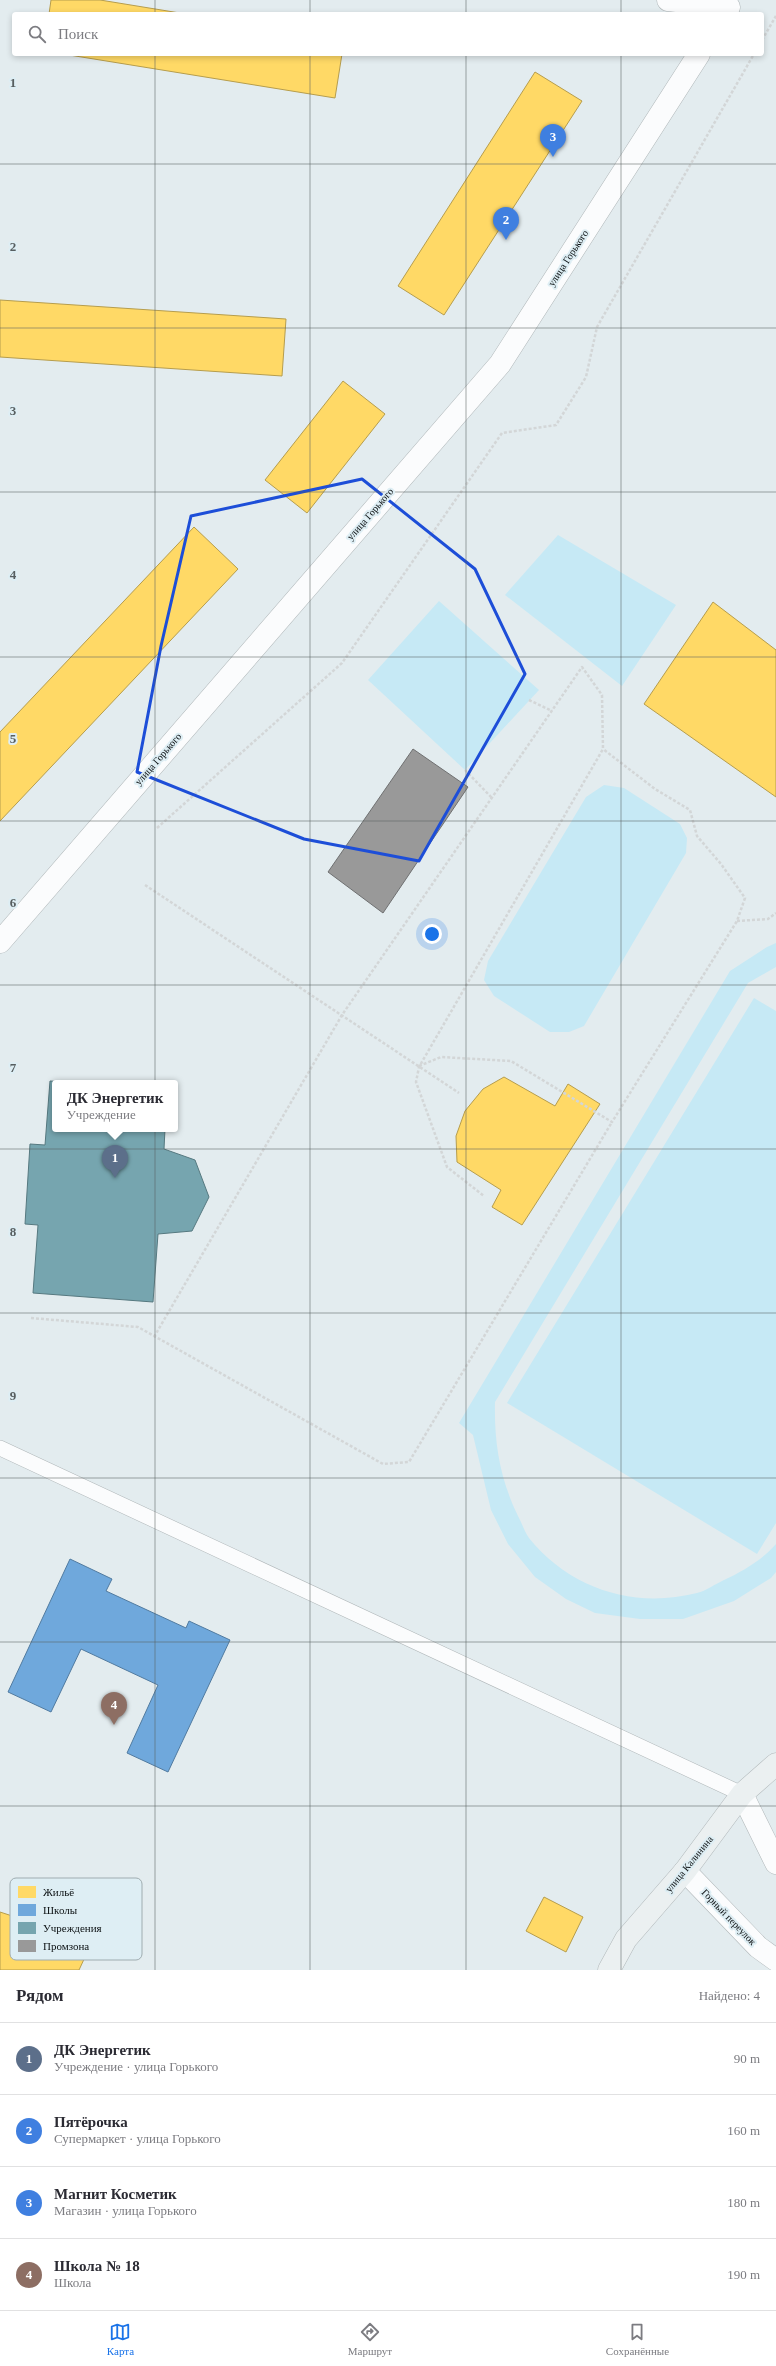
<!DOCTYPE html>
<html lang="ru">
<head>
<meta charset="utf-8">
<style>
  body { margin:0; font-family:Georgia,serif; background:#f2f2f3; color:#2b2b33 }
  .you { position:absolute; left:432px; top:934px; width:14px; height:14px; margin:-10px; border:3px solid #fff; border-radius:50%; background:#1a73e8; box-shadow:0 0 0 6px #1a73e833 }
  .badge { display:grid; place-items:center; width:26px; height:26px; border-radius:50%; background:#1a73e8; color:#fff; font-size:13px; font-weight:700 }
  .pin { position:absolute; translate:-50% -33px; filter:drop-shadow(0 1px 2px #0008) }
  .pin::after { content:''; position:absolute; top:21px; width:14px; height:12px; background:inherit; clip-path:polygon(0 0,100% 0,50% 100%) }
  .popup { position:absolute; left:52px; top:1080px; width:126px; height:52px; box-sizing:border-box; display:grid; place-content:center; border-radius:4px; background:#fff; filter:drop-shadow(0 1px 3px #0005); font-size:13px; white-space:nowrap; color:#7c7c81 }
  .popup b { font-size:15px; color:#2b2b33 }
  .popup::after { content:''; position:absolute; left:50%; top:100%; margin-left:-8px; border:8px solid transparent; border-top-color:#fff }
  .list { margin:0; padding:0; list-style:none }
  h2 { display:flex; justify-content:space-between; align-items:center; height:52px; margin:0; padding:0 16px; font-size:17px }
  h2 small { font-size:13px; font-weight:400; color:#7c7c81 }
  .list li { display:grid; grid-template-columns:26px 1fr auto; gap:12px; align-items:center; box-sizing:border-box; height:72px; padding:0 16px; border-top:1px solid #e1e1e2 }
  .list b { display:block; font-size:15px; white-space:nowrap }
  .list p { margin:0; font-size:13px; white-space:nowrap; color:#7c7c81 }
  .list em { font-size:13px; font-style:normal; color:#7c7c81 }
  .icon { flex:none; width:22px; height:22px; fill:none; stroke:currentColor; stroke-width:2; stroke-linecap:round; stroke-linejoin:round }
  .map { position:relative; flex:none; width:776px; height:1970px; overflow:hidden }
  .search { position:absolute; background:#fff; box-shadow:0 2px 6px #0003; left:12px; right:12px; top:12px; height:44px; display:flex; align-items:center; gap:10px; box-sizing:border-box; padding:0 14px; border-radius:4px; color:#7c7c81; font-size:15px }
  .sheet { height:340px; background:#fff }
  nav { display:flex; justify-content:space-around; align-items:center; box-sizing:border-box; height:56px; border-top:1px solid #e1e1e2; background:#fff; font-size:11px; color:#7c7c81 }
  nav a { display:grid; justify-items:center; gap:2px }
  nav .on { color:#1a73e8 }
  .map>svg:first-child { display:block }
  .green { fill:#c6e9f5 }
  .homes { fill:#ffd966; stroke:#b69d4d }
  .schools { fill:#6fa8dc; stroke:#517ba0 }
  .public { fill:#76a5af; stroke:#567980 }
  .industry { fill:#999; stroke:#6f7071 }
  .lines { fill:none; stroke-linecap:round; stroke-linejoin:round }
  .lane-casing { stroke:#b0b7b9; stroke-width:16 }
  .street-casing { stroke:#b0b7b9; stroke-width:23 }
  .secondary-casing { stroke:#b0b7b9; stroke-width:23 }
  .path { stroke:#d3d6d7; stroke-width:2.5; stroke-dasharray:3 2; stroke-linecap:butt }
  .lane { stroke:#fbfcfd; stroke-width:15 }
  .street { stroke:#fbfcfd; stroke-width:22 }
  .secondary { stroke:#ebf0f1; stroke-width:22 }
  .marked { fill:none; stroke:#1d4ed8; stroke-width:3; stroke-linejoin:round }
  .grid { fill:none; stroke:#575e60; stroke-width:1; stroke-opacity:0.55 }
  .labels { text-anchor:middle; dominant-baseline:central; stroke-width:4; stroke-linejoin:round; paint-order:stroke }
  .street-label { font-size:10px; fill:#0c1113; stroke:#deeef4 }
  .key { fill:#deeef4; stroke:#9facb0; stroke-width:1 }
  .key-label { font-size:11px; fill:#0c1113 }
  .grid-label { font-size:13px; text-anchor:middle; font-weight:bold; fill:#575e60; stroke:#deeef4; stroke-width:4; stroke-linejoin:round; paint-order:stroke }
</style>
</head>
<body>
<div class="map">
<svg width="776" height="1970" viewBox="0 0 776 1970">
  <rect width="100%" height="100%" fill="#e3ecef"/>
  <g class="green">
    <path d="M558 535 676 605 622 686 505 595Z"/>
    <path d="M439 601 539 690 465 770 368 680Z"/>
    <path d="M604 785 624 788 680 824 687 838 686 853 584 1026 569 1032H550L494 996 484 980 488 961 586 797Z"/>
    <path d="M776 943V967L748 983 495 1402C494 1443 500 1479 518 1516 522 1523 524 1531 529 1538 570 1589 634 1609 697 1593 706 1591 715 1584 724 1580 743 1571 762 1560 776 1544V1572L771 1578 734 1601 683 1619H640L595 1613 566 1599 535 1577 508 1544 491 1510 473 1435 459 1423 730 971 767 947Z"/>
    <path d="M754 998 776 1011V1523L757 1554 507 1403Z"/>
  </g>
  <g class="homes">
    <path d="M51 0H100L186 14H49Z"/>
    <path d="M63 54H342L335 98Z"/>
    <path d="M535 72 582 101 444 315 398 286Z"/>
    <path d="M0 300 286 319 282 376 0 357Z"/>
    <path d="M343 381 385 414 307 513 265 480Z"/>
    <path d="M194 527 238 569 0 821V732Z"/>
    <path d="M713 602 776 650V797L644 704Z"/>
    <path d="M504 1077 555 1106 568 1084 600 1104 522 1225 492 1207 501 1190 457 1162 456 1136 465 1111 483 1089Z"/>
    <path d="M544 1897 583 1917 566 1952 526 1931Z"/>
    <path d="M0 1912 92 1942 79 1970H0Z"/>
  </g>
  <path class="schools" d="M70 1559 112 1579 106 1591 186 1628 189 1621 230 1640 168 1772 127 1753 158 1685 81 1649 51 1712 8 1692Z"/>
  <path class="public" d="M50 1081 81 1083H55V1129H165L164 1149 195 1160 209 1197 192 1231 158 1234 153 1302 33 1293 38 1225 25 1224 30 1144 45 1145Z"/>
  <path class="industry" d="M413 749 468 787 383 913 328 872Z"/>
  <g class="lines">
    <g class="lane-casing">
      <path id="lane" d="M0 1448 742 1794"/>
    </g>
    <g class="street-casing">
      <g id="street">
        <path d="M668 0 729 7"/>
        <path d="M0 942 500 364 699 54"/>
        <path d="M742 1794 776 1863"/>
        <path d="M685 1871 758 1947 776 1960"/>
      </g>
    </g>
    <g class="secondary-casing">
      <path id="secondary" d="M609 1970 626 1939 685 1871 742 1794 776 1764"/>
    </g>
    <g class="path">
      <path d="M762 40 776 16"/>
      <path d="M529 700 552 711"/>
      <path d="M465 770 492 798"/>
      <path d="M157 828 342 663 502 433 556 425 586 377 597 327 754 54"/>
      <path d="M145 885 459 1093"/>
      <path d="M737 921 768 919 776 913"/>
      <path d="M419 1066 441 1057 511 1061 612 1122 737 921 745 898 721 864 697 836 690 810 655 789 603 749"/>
      <path d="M31 1318 138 1327 383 1464 409 1462 612 1122"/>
      <path d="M154 1337 342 1015 582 667 602 695 603 749 419 1067 416 1082 447 1167 484 1196"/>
    </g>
    <use href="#lane" class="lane"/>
    <use href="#street" class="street"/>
    <use href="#secondary" class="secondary"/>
  </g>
  <path class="marked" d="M362 479 475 569 525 674 419 861 304 839 137 772 161 646 191 516Z"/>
  <path class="grid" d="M155 0V14M310 0V14M466 0V14M621 0V14M155 54V1970M310 54V1970M466 54V1970M621 54V1970M0 164H776M0 328H776M0 492H776M0 657H776M0 821H776M0 985H776M0 1149H776M0 1313H776M0 1478H776M0 1642H776M0 1806H776"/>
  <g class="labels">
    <g class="street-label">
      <text transform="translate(568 258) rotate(-57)">улица Горького</text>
      <text transform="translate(370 514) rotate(-49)">улица Горького</text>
      <text transform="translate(158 759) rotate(-49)">улица Горького</text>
      <text transform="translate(689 1864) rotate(-51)">улица Калинина</text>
      <text transform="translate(729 1917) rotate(46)">Горный переулок</text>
    </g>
  </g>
  <rect x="10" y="1878" width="132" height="82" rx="6" class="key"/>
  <rect x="18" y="1886" width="18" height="12" fill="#ffd966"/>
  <rect x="18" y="1904" width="18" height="12" fill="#6fa8dc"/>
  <rect x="18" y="1922" width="18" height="12" fill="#76a5af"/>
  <rect x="18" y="1940" width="18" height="12" fill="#999"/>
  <g class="key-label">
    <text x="43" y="1896">Жильё</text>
    <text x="43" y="1914">Школы</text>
    <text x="43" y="1932">Учреждения</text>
    <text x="43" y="1950">Промзона</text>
  </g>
  <g class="grid-label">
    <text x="13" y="87">1</text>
    <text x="13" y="251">2</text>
    <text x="13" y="415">3</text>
    <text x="13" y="579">4</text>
    <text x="13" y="743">5</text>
    <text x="13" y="907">6</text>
    <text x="13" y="1072">7</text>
    <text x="13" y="1236">8</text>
    <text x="13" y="1400">9</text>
  </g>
</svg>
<div class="you"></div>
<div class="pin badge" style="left:115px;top:1178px;background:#5c6f8a">1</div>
<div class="popup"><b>ДК Энергетик</b>Учреждение</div>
<div class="pin badge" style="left:506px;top:240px;background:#3f7fe0">2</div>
<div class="pin badge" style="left:553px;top:157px;background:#3f7fe0">3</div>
<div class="pin badge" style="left:114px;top:1725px;background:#8d6e63">4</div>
<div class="search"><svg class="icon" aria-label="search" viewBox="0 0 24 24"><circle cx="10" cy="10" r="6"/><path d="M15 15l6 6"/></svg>Поиск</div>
</div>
<section class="sheet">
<h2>Рядом<small>Найдено: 4</small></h2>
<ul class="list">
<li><span class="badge" style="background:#5c6f8a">1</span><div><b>ДК Энергетик</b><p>Учреждение · улица Горького</p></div><em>90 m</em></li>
<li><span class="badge" style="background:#3f7fe0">2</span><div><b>Пятёрочка</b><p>Супермаркет · улица Горького</p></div><em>160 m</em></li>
<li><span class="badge" style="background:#3f7fe0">3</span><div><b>Магнит Косметик</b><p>Магазин · улица Горького</p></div><em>180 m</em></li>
<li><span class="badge" style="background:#8d6e63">4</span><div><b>Школа № 18</b><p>Школа</p></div><em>190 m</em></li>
</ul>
</section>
<nav>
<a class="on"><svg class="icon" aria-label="map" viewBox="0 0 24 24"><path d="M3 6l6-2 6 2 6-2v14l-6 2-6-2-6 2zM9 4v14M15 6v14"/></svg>Карта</a>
<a><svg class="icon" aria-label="directions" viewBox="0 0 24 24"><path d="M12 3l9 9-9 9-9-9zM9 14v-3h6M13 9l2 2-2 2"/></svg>Маршрут</a>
<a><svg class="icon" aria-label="saved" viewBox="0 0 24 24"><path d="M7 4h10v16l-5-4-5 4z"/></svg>Сохранённые</a>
</nav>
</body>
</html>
